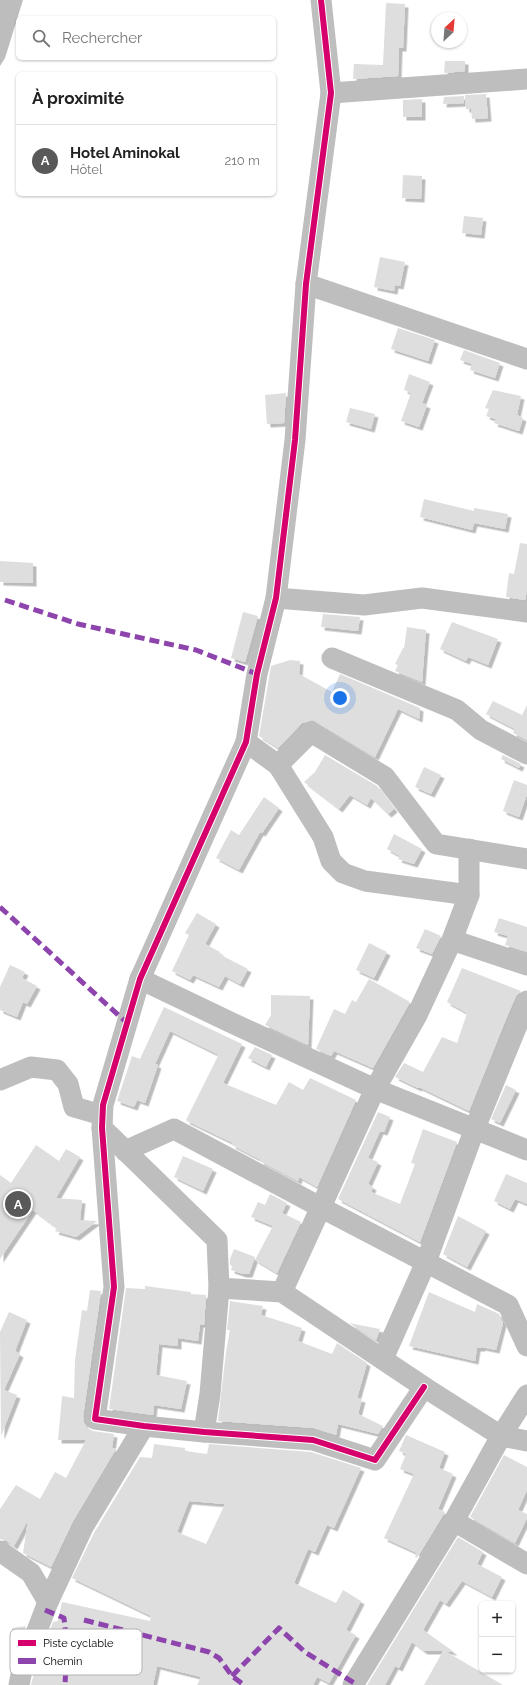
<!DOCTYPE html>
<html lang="fr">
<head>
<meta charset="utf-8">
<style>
  body { margin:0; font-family:Raleway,sans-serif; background:#f6f6f6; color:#222 }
  .controls { position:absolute; right:12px; bottom:12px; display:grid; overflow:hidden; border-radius:6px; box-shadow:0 1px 3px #0004 }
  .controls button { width:36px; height:36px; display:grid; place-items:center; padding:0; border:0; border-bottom:1px solid #e0e0e0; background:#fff; color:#222; font:20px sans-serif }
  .compass { position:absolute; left:431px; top:12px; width:36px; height:36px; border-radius:50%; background:#fff; box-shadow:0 1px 3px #0004; rotate:26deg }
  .you { position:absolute; left:340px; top:698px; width:14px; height:14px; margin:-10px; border:3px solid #fff; border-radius:50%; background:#1a73e8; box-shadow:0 0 0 6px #1a73e833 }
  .badge { display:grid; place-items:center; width:26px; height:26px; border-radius:50%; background:#595959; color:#fff; font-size:13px; font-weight:700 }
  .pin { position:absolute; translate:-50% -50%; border:2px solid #fff; box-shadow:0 1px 4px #0006 }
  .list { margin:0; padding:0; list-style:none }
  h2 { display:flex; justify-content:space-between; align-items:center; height:52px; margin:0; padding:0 16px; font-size:17px }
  h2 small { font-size:13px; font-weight:400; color:#767676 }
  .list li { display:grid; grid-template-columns:26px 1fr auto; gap:12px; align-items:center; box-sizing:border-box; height:72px; padding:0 16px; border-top:1px solid #e0e0e0 }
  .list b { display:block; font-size:15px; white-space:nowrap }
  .list p { margin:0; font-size:13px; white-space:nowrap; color:#767676 }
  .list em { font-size:13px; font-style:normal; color:#767676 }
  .icon { flex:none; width:22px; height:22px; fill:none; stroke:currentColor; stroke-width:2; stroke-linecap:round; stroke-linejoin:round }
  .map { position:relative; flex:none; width:527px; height:1685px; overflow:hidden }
  .search { position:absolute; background:#fff; box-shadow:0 1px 3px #0004; left:16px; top:16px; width:260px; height:44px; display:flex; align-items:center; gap:10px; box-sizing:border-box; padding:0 14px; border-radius:6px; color:#767676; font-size:15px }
  .panel { position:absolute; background:#fff; box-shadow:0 1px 3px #0004; left:16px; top:72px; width:260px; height:124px; border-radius:6px }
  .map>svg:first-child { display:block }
  .water { fill:#bdbdbd }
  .building { fill:#dedede; fill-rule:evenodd; filter:url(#shadow) }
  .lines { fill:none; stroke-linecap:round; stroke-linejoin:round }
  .minor { stroke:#bebebe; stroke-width:21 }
  .quiet { stroke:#8e44ad; stroke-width:5; stroke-dasharray:10 5; stroke-linecap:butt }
  .cycleway-casing { stroke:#fff; stroke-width:8 }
  .cycleway { stroke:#d6006c; stroke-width:6 }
  .key { fill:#fff; stroke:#b2b2b2; stroke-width:1 }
  .key-label { font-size:11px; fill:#000 }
</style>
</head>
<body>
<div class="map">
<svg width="527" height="1685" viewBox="0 0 527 1685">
  <defs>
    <filter id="shadow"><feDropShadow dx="3.5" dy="3.5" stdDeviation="0" flood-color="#0004"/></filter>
  </defs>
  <rect width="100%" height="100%" fill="#fff"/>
  <path class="water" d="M0 0H23L5 58 0 66Z"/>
  <g class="building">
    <path d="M386 3 405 4 403 48H399L398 76 353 79 354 64 383 65Z"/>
    <path d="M445 61H465V71L444 73Z"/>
    <path d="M486 94 488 118 472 119 471 109H466L465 95Z"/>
    <path d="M464 96V103L443 104 444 97Z"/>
    <path d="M422 99V117H403V100Z"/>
    <path d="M403 175 422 176 421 199 402 198Z"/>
    <path d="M464 216 483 218 481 235 462 233Z"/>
    <path d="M380 257 405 262 400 286 395 285 394 291 374 287Z"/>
    <path d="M398 328 435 340 428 361 391 349Z"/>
    <path d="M464 350 500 363 495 378 470 370 472 364 460 360Z"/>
    <path d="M409 374 430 382 422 403 427 405 419 427 401 421 411 393 404 390Z"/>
    <path d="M493 390 521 396 517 415 523 418 519 431 494 423 496 419 486 416 489 409 485 408Z"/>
    <path d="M286 393 284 423 267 424 265 395Z"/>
    <path d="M350 408 375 414 371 429 346 422Z"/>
    <path d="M424 499 474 511V508L508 514 505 529 474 523 472 530 420 517Z"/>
    <path d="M520 543 527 544V590L525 600 506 597 509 573 514 574Z"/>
    <path d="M0 561 33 563V583L0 582Z"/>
    <path d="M243 612 258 616 245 662 231 658Z"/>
    <path d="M323 614 360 617 358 631 321 627Z"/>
    <path d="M452 622 498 639 488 665 468 657 466 661 440 649Z"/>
    <path d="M407 627 426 630 422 682 395 671 398 665 395 664 403 648H404Z"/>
    <path d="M290 660 300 661 299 674 332 692 340 674 420 708 419 719 398 709 375 757 313 720 302 723 278 748 259 736 271 666Z"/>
    <path d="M493 701 522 715 527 705V740L513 733 515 729 486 714Z"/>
    <path d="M325 755 377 786 394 809 388 814 371 798 367 805 350 795 339 809 304 782 315 772Z"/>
    <path d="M503 755 521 764 519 768 501 759Z"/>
    <path d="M424 767 441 775 431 794 415 787Z"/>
    <path d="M514 780 527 785V794L519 817 503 811Z"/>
    <path d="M264 797 279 808 262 833 260 832 239 870 216 858 231 830 239 835Z"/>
    <path d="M394 834 422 849 414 864 398 859 400 856 387 849Z"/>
    <path d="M197 913 216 924 205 944 220 952 219 954 248 969 240 984 225 976 219 987 193 975 190 980 172 971 189 935 185 933Z"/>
    <path d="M499 918 527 927V952L505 945 508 936 494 932Z"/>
    <path d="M425 929 441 936 432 954 416 948Z"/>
    <path d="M369 943 387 952 374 978 356 970Z"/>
    <path d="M10 965 25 972 22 978 37 986 27 1004 23 1002 17 1017 0 1010V987Z"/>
    <path d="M462 968 521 991 516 996 506 1019 469 1111 419 1087 418 1088 395 1077 404 1063 423 1072 442 1037 457 1043 467 1013 447 1002Z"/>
    <path d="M369 979 410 1002 373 1068 334 1051 331 1056 316 1049 334 1009 345 1014 352 1000 356 1002Z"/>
    <path d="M271 995 310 996 308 1045 265 1025 271 1015Z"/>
    <path d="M164 1007 242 1044 223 1083 276 1105 289 1082 303 1090 310 1078 356 1100 317 1187 299 1177 298 1181 260 1161 261 1160 232 1145 233 1143 187 1121 186 1120 218 1056 217 1054 170 1031 155 1064 158 1065 145 1103 137 1100 134 1107 117 1101 132 1056 140 1059Z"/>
    <path d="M255 1047 272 1055 266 1067 248 1058Z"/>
    <path d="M506 1085 516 1090 500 1123 491 1119Z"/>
    <path d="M378 1112 390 1117 384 1132 380 1131 368 1158 378 1162 368 1184 373 1187 371 1192 400 1204 415 1164 411 1163 423 1129 457 1142 420 1242 338 1199Z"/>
    <path d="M36 1145 59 1161 66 1149 80 1157 56 1198 82 1200 80 1220 97 1221 76 1237 55 1231 57 1228 33 1210 0 1259V1175L11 1183Z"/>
    <path d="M183 1156 213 1169 203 1191 174 1177Z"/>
    <path d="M506 1174 527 1183V1204L515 1199 510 1209 494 1201Z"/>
    <path d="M270 1194 287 1203 282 1213 301 1222 277 1273 255 1260 273 1226 251 1217 258 1202 265 1205Z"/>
    <path d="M458 1216 486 1231 467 1267 443 1254Z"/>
    <path d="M234 1249 255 1257 249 1274H243L231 1270 232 1266 230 1265V1259Z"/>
    <path d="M145 1286 191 1292V1294L206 1295 204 1325 200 1324 198 1341 178 1338V1346L159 1344 156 1375 187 1381 181 1409 154 1405 153 1415 109 1409 126 1288 145 1289Z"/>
    <path d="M90 1290 101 1291 83 1417 84 1423 87 1428 93 1431 114 1434 112 1448 116 1449 73 1521 51 1567 23 1553 28 1520 14 1546 7 1541 0 1539V1509L16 1485 40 1499 55 1472 66 1478 86 1440H58L62 1396 74 1398 75 1360 82 1310 87 1311Z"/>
    <path d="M429 1292 475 1312 477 1304 499 1314 503 1323 496 1350 482 1347V1348H477L475 1361 409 1346Z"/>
    <path d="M230 1301 263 1306 261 1315 302 1328 298 1341 332 1354 337 1343 367 1363 357 1398 362 1399 358 1414 383 1426 378 1434 338 1424 336 1435 314 1428 218 1421 226 1352 230 1330H227Z"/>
    <path d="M9 1312 27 1320 15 1351 20 1354 4 1390 17 1395 1 1436 0 1332Z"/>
    <path d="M349 1323 380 1329 376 1340Z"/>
    <path d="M406 1435 445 1452 439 1468 453 1474 438 1509 445 1512 417 1558 415 1557 417 1553 384 1538 414 1474 400 1469 406 1454 399 1451Z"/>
    <path d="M154 1444 185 1448V1451L207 1454 209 1444 311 1452 361 1468 334 1528 327 1525 315 1552 308 1549 294 1583 336 1603 343 1590 361 1601 346 1630 356 1635 329 1683 317 1677 313 1685H197L201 1677 157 1666 153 1685H31L34 1673 53 1622 58 1621 62 1602 150 1621 151 1616 72 1578 94 1533 140 1457 152 1458ZM189 1501 225 1504 206 1544 177 1532Z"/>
    <path d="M504 1455 527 1467V1490L518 1510 527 1514V1518L515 1543 470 1517Z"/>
    <path d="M458 1537 483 1552 477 1564 502 1577 492 1597 462 1581 446 1604 440 1600 423 1630 454 1652 445 1651 503 1685H424L443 1651H424L412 1642 399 1668 395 1666 385 1685H367Z"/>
    <path d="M26 1626 16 1653 10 1652 12 1628Z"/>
  </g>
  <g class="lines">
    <g class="minor">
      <path d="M321 0 331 93 306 284 295 440 276 598 257 674 246 742 140 979 103 1105 102 1128 114 1287 95 1419 144 1426 204 1432 313 1440 375 1460 424 1387"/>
      <path d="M331 93 527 79"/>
      <path d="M306 284 527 359"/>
      <path d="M276 598 364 605 422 598 527 612"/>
      <path d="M332 658 457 710 481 730 527 754"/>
      <path d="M246 742 278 765 323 837 331 861 343 873 365 881 469 895"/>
      <path d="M278 765 311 732 385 777 436 844 527 859"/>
      <path d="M452 940 527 965"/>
      <path d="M140 979 232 1023 375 1089 527 1150"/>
      <path d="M0 1080 31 1067 57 1070 68 1084 74 1107 102 1115"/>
      <path d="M102 1128 217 1240 219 1288 282 1292 424 1387 501 1436 527 1441"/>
      <path d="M125 1151 174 1129 322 1208 508 1305 527 1346"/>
      <path d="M282 1292 375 1089 417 1015 452 940 469 895V849"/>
      <path d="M383 1359 426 1262 475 1128 527 1001"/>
      <path d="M204 1432 210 1394 219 1288"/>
      <path d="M454 1521 527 1564"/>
      <path d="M0 1551 31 1573 48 1602"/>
      <path d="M19 1685 22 1670 48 1602 83 1527 144 1426"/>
      <path d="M353 1685 454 1521 501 1436 527 1395"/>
    </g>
    <g class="quiet">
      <path d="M5 600 78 624 196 650 257 674"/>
      <path d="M0 907 127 1023"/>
      <path d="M45 1610 64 1618 67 1645 65 1685"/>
      <path d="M84 1620 209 1652 219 1658 232 1676 244 1685"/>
      <path d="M232 1676 279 1628 305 1652 354 1683"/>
    </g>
    <g class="cycleway-casing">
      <path id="cycleway" d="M321 0 331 93 306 284 295 440 276 598 257 674 246 742 140 979 103 1105 102 1128 114 1287 95 1419 144 1426 204 1432 313 1440 375 1460 424 1387"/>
    </g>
    <use href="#cycleway" class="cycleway"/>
  </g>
  <rect x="10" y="1629" width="132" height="46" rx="6" class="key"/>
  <rect x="18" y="1640" width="18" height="6" fill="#d6006c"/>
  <rect x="18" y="1658" width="18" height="6" fill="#8e44ad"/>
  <g class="key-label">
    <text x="43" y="1647">Piste cyclable</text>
    <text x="43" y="1665">Chemin</text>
  </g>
</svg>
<div class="controls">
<button>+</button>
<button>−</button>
</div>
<svg class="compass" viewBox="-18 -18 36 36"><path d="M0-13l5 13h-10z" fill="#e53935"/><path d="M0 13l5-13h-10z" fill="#767676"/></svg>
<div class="you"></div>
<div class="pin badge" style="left:18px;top:1204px">A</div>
<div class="search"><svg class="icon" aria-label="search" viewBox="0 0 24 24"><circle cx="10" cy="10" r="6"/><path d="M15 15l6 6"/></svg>Rechercher</div>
<section class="panel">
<h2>À proximité<small></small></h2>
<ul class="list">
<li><span class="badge">A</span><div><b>Hotel Aminokal</b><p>Hôtel</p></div><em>210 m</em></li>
</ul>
</section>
</div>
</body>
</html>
